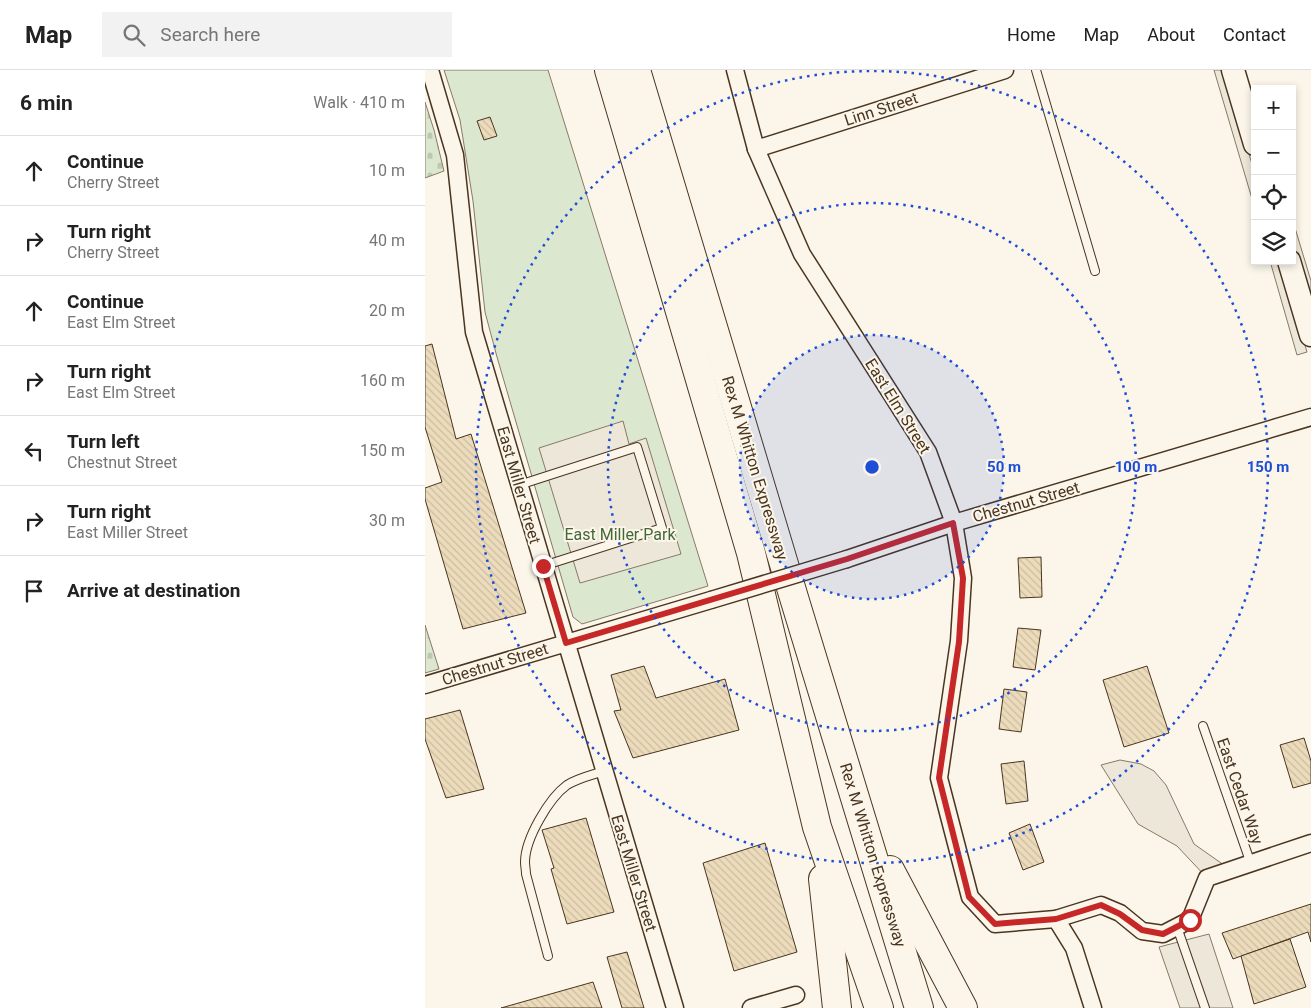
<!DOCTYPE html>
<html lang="en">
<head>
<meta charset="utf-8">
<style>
  body { margin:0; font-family:Roboto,sans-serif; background:#f2f2f2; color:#222 }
  .controls { position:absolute; right:15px; top:15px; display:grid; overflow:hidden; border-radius:0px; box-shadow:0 2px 8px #0003 }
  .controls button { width:45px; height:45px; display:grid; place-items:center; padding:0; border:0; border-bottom:1px solid #e0e0e0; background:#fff; color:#222; font:25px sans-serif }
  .stop { position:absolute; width:15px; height:15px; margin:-11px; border:4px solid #c62828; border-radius:50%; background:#fff }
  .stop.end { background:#c62828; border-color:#fff; box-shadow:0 1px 5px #0008 }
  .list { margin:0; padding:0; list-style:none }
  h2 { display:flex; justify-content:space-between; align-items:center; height:65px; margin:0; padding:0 20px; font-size:21px }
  h2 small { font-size:16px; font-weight:400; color:#767676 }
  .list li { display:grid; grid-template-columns:32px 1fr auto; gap:15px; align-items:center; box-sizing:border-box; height:70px; padding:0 20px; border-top:1px solid #e0e0e0 }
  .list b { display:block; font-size:19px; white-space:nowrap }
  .list p { margin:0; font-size:16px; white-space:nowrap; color:#767676 }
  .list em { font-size:16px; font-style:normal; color:#767676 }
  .icon { flex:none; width:28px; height:28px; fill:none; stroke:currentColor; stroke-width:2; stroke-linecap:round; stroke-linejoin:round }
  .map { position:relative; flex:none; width:886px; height:938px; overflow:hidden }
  header { display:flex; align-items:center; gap:30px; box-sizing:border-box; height:70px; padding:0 25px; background:#fff; border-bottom:1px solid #e0e0e0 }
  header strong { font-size:24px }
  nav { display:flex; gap:28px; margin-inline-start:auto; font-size:18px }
  .search { width:350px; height:45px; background:#f2f2f2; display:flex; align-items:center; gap:12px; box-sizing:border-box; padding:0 18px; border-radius:0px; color:#767676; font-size:19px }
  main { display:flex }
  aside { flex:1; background:#fff }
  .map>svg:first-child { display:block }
  .cemetery { fill:url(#cemetery-stones); stroke:#887966 }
  .park { fill:#dce7d0; stroke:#887966 }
  .parking { fill:#ede7d9; stroke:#887966 }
  .building { fill:url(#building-back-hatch); stroke:#4a3520 }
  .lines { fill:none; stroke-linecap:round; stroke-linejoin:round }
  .service-casing { stroke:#4a3520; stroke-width:10 }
  .minor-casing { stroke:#4a3520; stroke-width:19 }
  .secondary-casing { stroke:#4a3520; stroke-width:25 }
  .motorway-casing { stroke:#4a3520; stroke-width:30 }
  .service { stroke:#fbf6e9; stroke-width:8 }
  .minor { stroke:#fbf6e9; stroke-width:16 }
  .secondary { stroke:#fbf6e9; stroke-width:22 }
  .motorway { stroke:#fbf6e9; stroke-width:28 }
  .minor-bridge-casing { stroke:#4a3520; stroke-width:19; stroke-linecap:butt }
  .minor-bridge { stroke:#fbf6e9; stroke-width:16 }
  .route { stroke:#c62828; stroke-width:6 }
  .ring { fill:none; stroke:#1d4ed8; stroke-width:2.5; stroke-dasharray:2.5 5 }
  .labels { text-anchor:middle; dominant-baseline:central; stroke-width:4; stroke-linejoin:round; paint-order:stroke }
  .street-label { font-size:16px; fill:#4a3520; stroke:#fbf6e9 }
  .park-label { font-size:16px; fill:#436837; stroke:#fbf6e9 }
  .centre { fill:#1d4ed8; stroke:#fbf6e9; stroke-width:2.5 }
  .ring-label { font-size:15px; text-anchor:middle; font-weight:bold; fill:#1d4ed8; stroke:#fbf6e9; stroke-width:4; stroke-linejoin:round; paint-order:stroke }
</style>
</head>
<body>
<header>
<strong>Map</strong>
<div class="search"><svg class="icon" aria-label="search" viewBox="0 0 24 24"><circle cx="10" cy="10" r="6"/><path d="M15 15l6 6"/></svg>Search here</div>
<nav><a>Home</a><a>Map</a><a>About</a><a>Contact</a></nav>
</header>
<main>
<aside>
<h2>6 min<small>Walk · 410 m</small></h2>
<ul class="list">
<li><svg class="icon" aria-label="ahead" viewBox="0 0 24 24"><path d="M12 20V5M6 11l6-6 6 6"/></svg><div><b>Continue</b><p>Cherry Street</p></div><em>10 m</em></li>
<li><svg class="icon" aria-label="right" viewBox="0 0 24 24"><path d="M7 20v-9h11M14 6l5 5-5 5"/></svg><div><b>Turn right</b><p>Cherry Street</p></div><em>40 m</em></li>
<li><svg class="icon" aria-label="ahead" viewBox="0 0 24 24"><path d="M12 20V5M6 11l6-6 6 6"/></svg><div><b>Continue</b><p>East Elm Street</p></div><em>20 m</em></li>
<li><svg class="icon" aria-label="right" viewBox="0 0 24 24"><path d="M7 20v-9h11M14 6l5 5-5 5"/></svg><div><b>Turn right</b><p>East Elm Street</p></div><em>160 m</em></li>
<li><svg class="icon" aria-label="left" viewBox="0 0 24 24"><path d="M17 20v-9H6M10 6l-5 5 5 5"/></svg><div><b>Turn left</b><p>Chestnut Street</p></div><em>150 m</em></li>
<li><svg class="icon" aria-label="right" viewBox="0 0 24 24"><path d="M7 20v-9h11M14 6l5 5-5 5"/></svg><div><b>Turn right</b><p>East Miller Street</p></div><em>30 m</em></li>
<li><svg class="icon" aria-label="arrive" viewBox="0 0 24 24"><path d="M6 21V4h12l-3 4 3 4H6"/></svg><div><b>Arrive at destination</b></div></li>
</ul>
</aside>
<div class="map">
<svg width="886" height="938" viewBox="0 0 886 938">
  <defs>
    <pattern id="cemetery-stones" width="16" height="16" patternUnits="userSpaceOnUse" patternTransform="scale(1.25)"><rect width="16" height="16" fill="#dce7d0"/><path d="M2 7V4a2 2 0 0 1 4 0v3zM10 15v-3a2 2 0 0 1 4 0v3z" fill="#bec7b2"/></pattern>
    <pattern id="building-back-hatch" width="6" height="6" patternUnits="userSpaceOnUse" patternTransform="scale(1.25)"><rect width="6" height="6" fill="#ecdcbc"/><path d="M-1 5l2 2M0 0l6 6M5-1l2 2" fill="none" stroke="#ccbda1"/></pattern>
  </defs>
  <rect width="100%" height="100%" fill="#fbf6e9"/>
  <g class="cemetery">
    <path d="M0 32 9 60 19 101 0 108Z"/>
    <path d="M0 555 14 599 0 603Z"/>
  </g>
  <path class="park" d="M19 0H123L283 516 157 554 148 547 72 287 60 242 48 131 35 50Z"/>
  <g class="parking">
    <path d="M789 0H799L830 104V139Z"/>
    <path d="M867 148 886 211V235L867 172Z"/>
    <path d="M845 191H855L882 282 872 285Z"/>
    <path d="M198 351 204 374 221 368 256 484 155 513 114 378Z"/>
    <path d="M695 690 716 694 729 701 741 715 769 774 806 800 782 808 752 776 713 754 676 695Z"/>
    <path d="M784 864 808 938H755L734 877Z"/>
  </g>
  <g class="building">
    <path d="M65 47 72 66 59 70 52 51Z"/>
    <path d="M7 274 31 369 46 364 101 543 38 559 0 429V418L17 412 0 357V276Z"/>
    <path d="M616 487 617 527 595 528 593 488Z"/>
    <path d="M593 558 616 560 610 600 588 597Z"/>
    <path d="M219 596 231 628 300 609 314 660 208 688 189 641 196 640 186 605Z"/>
    <path d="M722 596 744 663 699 677 678 610Z"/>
    <path d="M579 619 602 622 596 662 574 659Z"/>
    <path d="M35 640 59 719 21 728 0 669V649Z"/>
    <path d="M879 668 886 691V713L868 718 855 675Z"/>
    <path d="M599 691 603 731 581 734 576 694Z"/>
    <path d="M161 748 189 842 142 854 126 799 129 798 117 760Z"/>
    <path d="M605 754 619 792 598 800 584 763Z"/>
    <path d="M340 773 372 882 309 901 278 793Z"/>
    <path d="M886 834V872L883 862 808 889 797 863Z"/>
    <path d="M865 869 881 917 829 934 816 886Z"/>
    <path d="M202 882 219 938H197L182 887Z"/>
    <path d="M168 912 177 938H76Z"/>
  </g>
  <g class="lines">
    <g class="service-casing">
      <g id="service">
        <path d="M611 0 670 201"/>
        <path d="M94 415 212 377 237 458 118 496"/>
        <path d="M778 656 826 794"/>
        <path d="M752 857 780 938"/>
        <path d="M123 886 101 804C101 800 100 796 100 792 100 769 124 728 142 715 153 708 167 705 179 701"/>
      </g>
    </g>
    <g class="minor-casing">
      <g id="minor">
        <path d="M5 0 30 85 49 262 250 938"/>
        <path d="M310 0 331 79 377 184 503 382 529 453 538 508 534 571 514 708 545 827 570 854 631 849 649 878 668 938"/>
        <path d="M331 79 580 0"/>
        <path d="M422 489 529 453 886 347"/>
        <path d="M0 615 286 530"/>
        <path d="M631 849 676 835 695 843 717 861 738 864 765 850 782 808 886 773"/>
        <path d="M326 938 371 925"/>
      </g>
    </g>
    <g class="secondary-casing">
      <g id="secondary">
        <path d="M808 0 830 74"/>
        <path d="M864 191 886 265"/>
      </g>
    </g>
    <g class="motorway-casing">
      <g id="motorway">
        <path d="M184 0 326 483 392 757 454 938"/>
        <path d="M211 0 370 531 494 938"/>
        <path d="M465 800 538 938"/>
        <path d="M398 809 412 938"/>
      </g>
    </g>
    <use href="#service" class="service"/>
    <use href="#minor" class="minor"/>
    <use href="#secondary" class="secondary"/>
    <use href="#motorway" class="motorway"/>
    <g class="minor-bridge-casing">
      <path id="minor-bridge" d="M286 530 422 489"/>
    </g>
    <use href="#minor-bridge" class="minor-bridge"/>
  </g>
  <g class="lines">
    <path class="route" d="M118 496 141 573 422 489 528 453 538 508 534 572 514 708 544 827 570 854 631 849 676 835 695 844 717 860 738 864 765 850"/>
  </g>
  <circle cx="447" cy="397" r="132" fill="#1d4ed8" fill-opacity=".12"/>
  <g class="ring">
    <circle cx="447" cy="397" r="132"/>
    <circle cx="447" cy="397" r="264"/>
    <circle cx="447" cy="397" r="396"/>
  </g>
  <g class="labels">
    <g class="street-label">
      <text transform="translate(456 39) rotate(-18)">Linn Street</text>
      <text transform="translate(473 336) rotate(58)">East Elm Street</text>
      <text transform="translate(330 398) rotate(73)">Rex M Whitton Expressway</text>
      <text transform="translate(94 415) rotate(74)">East Miller Street</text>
      <text transform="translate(601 432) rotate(-16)">Chestnut Street</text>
      <text transform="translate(70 594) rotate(-17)">Chestnut Street</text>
      <text transform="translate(815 721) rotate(71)">East Cedar Way</text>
      <text transform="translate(448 785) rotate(73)">Rex M Whitton Expressway</text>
      <text transform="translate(209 803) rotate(73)">East Miller Street</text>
    </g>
    <g class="park-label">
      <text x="195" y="464">East Miller Park</text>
    </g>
  </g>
  <circle cx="447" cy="397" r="8" class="centre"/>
  <g class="ring-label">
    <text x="579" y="402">50 m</text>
    <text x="711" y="402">100 m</text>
    <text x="843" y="402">150 m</text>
  </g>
</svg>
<div class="controls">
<button>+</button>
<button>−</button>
<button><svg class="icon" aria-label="locate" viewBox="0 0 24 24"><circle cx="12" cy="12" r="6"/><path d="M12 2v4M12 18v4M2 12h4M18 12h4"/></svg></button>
<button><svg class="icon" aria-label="layers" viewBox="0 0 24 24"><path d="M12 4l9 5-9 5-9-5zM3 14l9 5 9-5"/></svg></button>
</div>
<div class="stop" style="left:765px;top:850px"></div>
<div class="stop end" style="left:118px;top:496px"></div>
</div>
</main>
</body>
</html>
